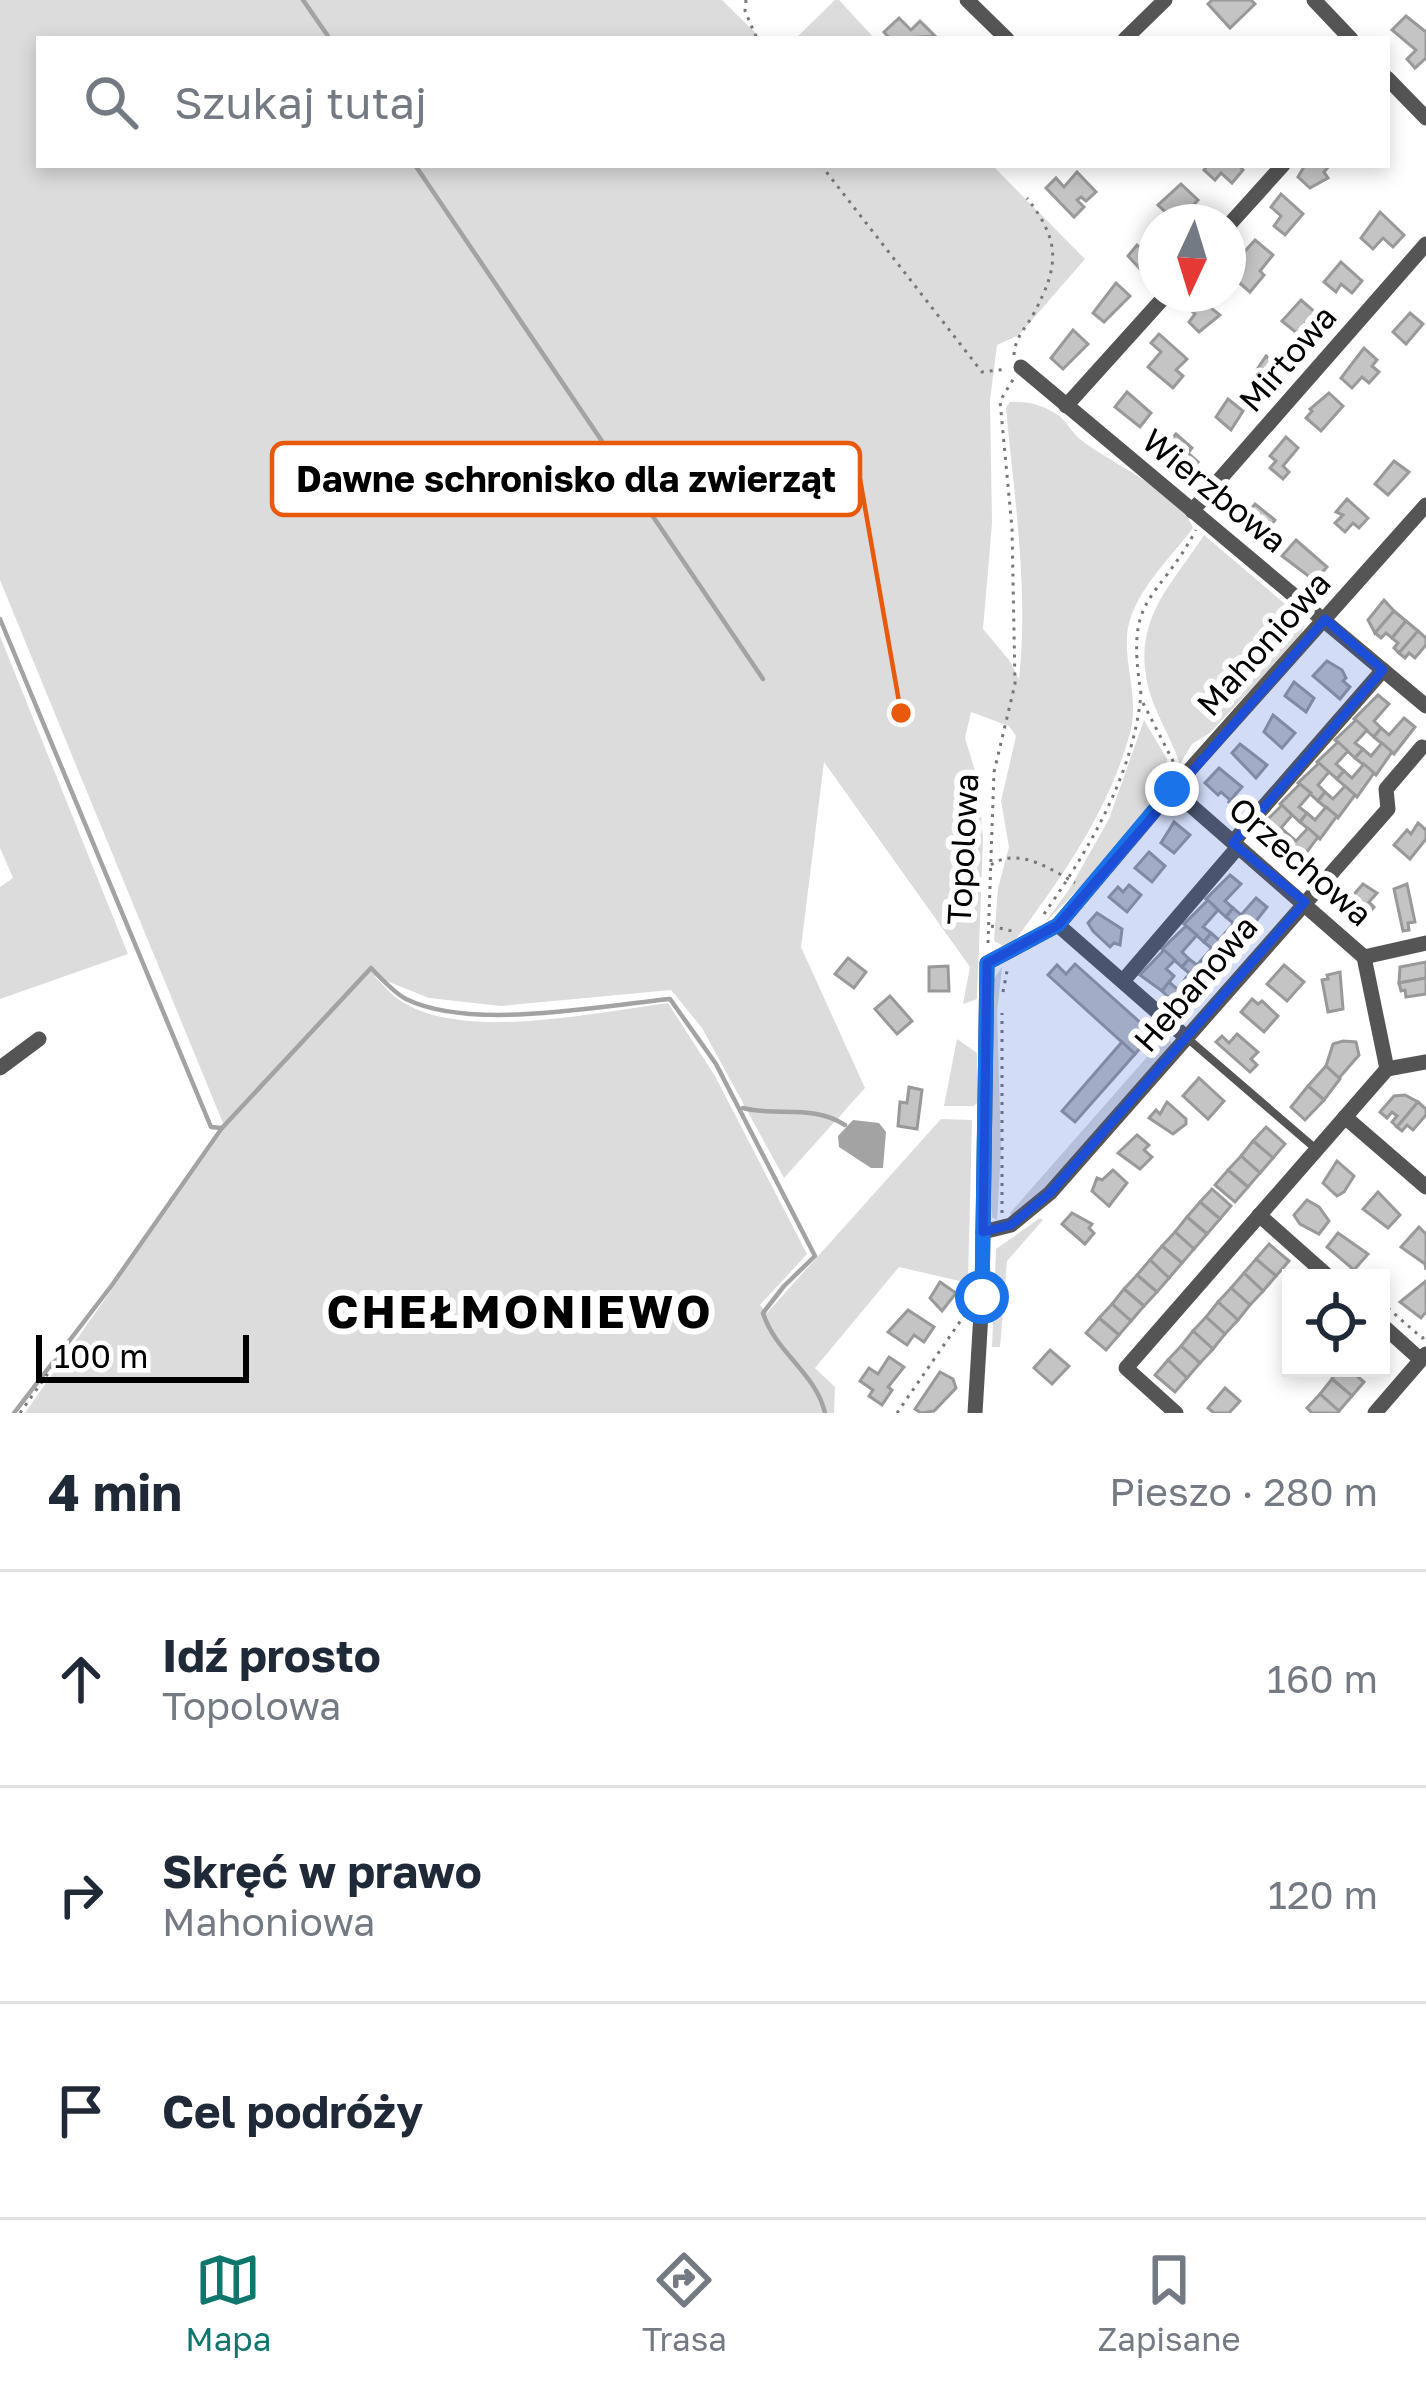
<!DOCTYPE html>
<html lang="pl">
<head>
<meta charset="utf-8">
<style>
  body { margin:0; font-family:"Golos Text",sans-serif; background:#f6f6f7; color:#1f2937 }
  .controls { position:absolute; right:36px; bottom:36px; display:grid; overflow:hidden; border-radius:0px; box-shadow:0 6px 18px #0003 }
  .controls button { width:108px; height:108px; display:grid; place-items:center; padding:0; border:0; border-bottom:3px solid #e0e1e3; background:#fff; color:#1f2937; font:60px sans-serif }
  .compass { position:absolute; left:1138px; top:204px; width:108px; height:108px; border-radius:50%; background:#fff; box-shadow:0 6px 18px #0003; rotate:184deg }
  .scale { position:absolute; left:36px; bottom:30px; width:213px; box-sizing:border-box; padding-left:12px; border:6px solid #000; border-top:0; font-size:33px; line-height:42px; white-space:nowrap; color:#000; -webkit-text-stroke:9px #fff; paint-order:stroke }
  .stop { position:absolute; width:36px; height:36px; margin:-27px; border:9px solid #1a73e8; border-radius:50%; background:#fff }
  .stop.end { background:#1a73e8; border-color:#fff; box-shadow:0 3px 12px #0008 }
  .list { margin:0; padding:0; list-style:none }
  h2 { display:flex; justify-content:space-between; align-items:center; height:156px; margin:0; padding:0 48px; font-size:51px }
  h2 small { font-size:39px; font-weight:400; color:#747a83 }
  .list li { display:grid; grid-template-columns:78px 1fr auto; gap:36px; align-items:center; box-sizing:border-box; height:216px; padding:0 48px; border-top:3px solid #e0e1e3 }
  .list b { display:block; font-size:45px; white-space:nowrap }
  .list p { margin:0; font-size:39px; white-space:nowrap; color:#747a83 }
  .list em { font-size:39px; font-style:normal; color:#747a83 }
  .icon { flex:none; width:66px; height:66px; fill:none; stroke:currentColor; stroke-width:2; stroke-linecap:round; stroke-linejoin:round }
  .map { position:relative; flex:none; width:1426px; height:1413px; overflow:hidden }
  .search { position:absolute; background:#fff; box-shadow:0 6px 18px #0003; left:36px; right:36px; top:36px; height:132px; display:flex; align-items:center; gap:30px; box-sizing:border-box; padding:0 42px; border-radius:0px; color:#747a83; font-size:45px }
  .sheet { height:804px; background:#fff }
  nav { display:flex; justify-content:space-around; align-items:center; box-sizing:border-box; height:168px; border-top:3px solid #e0e1e3; background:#fff; font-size:33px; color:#747a83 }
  nav a { display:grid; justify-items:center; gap:6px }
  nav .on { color:#0f766e }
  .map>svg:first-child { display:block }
  .green { fill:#dcdcdc }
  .water { fill:#a3a3a3 }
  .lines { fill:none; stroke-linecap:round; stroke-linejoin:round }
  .stream { stroke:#a3a3a3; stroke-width:4.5 }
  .building { fill:#c4c4c4; stroke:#999; stroke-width:3 }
  .path { stroke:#777; stroke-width:3; stroke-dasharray:3 6; stroke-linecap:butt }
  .service { stroke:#555; stroke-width:8 }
  .minor { stroke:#555; stroke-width:15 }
  .route { stroke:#1a73e8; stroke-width:15 }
  .marked { fill:#1d4ed8; fill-opacity:0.2; stroke:#1d4ed8; stroke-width:9; stroke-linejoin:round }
  .labels { text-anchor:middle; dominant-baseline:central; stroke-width:12; stroke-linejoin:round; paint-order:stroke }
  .street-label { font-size:33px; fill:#000; stroke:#fff }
  .district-label { font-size:45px; font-weight:bold; letter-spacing:3px; fill:#000; stroke:#fff }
  .leader { fill:none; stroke:#e8590c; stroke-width:4.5 }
  .callout-dot { fill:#e8590c; stroke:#fff; stroke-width:4.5 }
  .callout { fill:#fff; stroke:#e8590c; stroke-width:4.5 }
  .callout-label { font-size:36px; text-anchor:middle; font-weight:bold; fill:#000 }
</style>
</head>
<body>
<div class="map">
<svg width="1426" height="1413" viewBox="0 0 1426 1413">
  <rect width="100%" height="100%" fill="#fff"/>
  <g class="green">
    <path d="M0 0H722L762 39H39V165H992L1085 259 1019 335 997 345 990 400 992 523 983 629 1009 660 1019 679C1029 589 1014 497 1006 408L1010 402C1027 401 1039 404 1055 413 1066 419 1071 432 1081 440 1110 463 1180 493 1193 528 1170 559 1130 595 1127 636 1125 670 1140 702 1129 737 1107 814 1060 880 1013 943L1004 946 994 941 998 888 1009 847 1001 801 1016 736 1009 726 971 712 965 738 979 784 983 840 977 999 963 1004 970 967 824 762 801 947 865 1088 784 1178 702 1028 671 990 501 1006 429 998 374 976C383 984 391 995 401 1001 463 1042 598 1012 668 1003L715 1076 807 1254 760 1305 767 1313 941 1119 972 1120 968 1283 899 1267 815 1368 835 1387 834 1413H25L225 1128 0 580Z"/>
    <path d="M835 0H839L875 39H795Z"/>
    <path d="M1204 535 1291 609 1304 626 1301 636 1210 733 1192 744 1180 764C1171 737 1154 712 1148 686 1132 619 1172 585 1204 535Z"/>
    <path d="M0 636 128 954 0 999V887L13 878 0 848Z"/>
    <path d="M1144 720 1167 759 1168 783 1085 882 1044 924 1070 888 1109 819Z"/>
    <path d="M1002 967 997 1012 1001 1148 997 1220 992 1217 991 1203 992 982Z"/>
    <path d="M1168 1033 1172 1045 1048 1187 1012 1217 1010 1213Z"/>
    <path d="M957 1039 977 1053V1103L974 1106H944Z"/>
    <path d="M1040 1218 1043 1220 1007 1261 1000 1347H992L996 1249Z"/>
  </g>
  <path class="water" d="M853 1120 879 1123 886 1132 883 1168H871L839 1147 838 1136Z"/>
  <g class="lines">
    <g class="stream">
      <path d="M303 0 330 39"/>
      <path d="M415 165 763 679"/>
      <path d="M0 619 211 1127 222 1128"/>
      <path d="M743 1108C777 1117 813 1104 845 1125"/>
      <path d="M14 1413 112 1285 222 1128 371 968C382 979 393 992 406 999 471 1031 598 1006 670 999L716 1064 815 1256 784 1286 763 1313C775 1352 816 1373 825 1413"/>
    </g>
  </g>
  <g class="building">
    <path d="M1212 0H1251L1255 4 1230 28 1208 4Z"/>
    <path d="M1406 16 1426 32V58L1415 68 1407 59 1416 50 1392 30Z"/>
    <path d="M899 18 911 30 920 21 935 36 890 39 884 32Z"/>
    <path d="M1208 165H1239L1243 170 1232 183 1221 173 1215 180 1204 170Z"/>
    <path d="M1305 165H1330L1324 172 1328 178 1310 188 1298 177Z"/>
    <path d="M1077 172 1096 192 1086 201 1081 197 1077 200 1084 207 1074 217 1046 188 1056 178 1064 187Z"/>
    <path d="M1181 184 1198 200 1188 211 1196 222H1176L1158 205Z"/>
    <path d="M1281 194 1303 214 1285 235 1274 226 1281 216 1271 207Z"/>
    <path d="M1380 212 1404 235 1393 247 1383 238 1373 249 1361 238Z"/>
    <path d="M1255 240 1273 255 1260 271 1264 275 1250 292 1228 273V259L1231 255 1237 260Z"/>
    <path d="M1149 243 1156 249V257L1143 272 1128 256 1137 245 1143 250Z"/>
    <path d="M1341 262 1362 281 1352 293 1341 284 1336 292 1324 282Z"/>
    <path d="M1116 283 1130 296 1104 322 1093 313Z"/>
    <path d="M1193 294 1220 315 1199 332 1189 322 1195 314 1184 304Z"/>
    <path d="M1301 300 1316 313 1303 325 1315 336 1309 343 1282 321Z"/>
    <path d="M1410 313 1423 324 1406 344 1393 332Z"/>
    <path d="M1073 330 1088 344 1063 369 1051 358Z"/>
    <path d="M1159 334 1187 359 1176 370 1183 376 1173 388 1148 367 1161 352 1151 343Z"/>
    <path d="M1364 348 1377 360 1372 366 1379 372 1369 383 1362 377 1352 388 1341 378Z"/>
    <path d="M1266 356 1281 369 1269 388 1254 374Z"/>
    <path d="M1127 392 1151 413 1140 427 1115 407Z"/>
    <path d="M1329 393 1343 406 1321 431 1306 418 1312 411 1310 409Z"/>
    <path d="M1228 399 1243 411 1231 430 1216 417Z"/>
    <path d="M1176 434 1192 448 1188 453 1198 462 1186 476 1162 451Z"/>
    <path d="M1286 437 1298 448 1283 466 1289 472 1283 479 1270 468 1276 461 1270 456Z"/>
    <path d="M1394 461 1409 472 1388 495 1375 484Z"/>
    <path d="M1347 499 1368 518 1359 528 1353 523 1345 532 1335 523 1343 515 1336 512Z"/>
    <path d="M1255 504 1275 520 1262 536 1242 519Z"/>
    <path d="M1296 540 1327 567 1315 581 1282 556Z"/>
    <path d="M1384 600 1394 611 1375 633 1368 620Z"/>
    <path d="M1394 611 1406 621 1392 638 1386 633 1381 638 1375 633Z"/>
    <path d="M1406 621 1418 631 1399 653 1394 648 1398 643 1392 638Z"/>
    <path d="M1418 631 1426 638V645L1415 658 1409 653 1405 658 1399 653Z"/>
    <path d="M1327 661 1342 670 1346 678 1343 681 1350 687 1340 699 1313 676Z"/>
    <path d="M1294 682 1314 698 1306 712 1285 696Z"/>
    <path d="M1378 695 1389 704 1374 721 1381 728 1374 737 1354 719Z"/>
    <path d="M1273 715 1295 733 1282 748 1264 732Z"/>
    <path d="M1404 718 1415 727 1394 754 1374 737 1381 728 1389 735Z"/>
    <path d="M1356 720 1367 730 1355 743 1363 749 1355 758 1335 740Z"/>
    <path d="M1338 742 1348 751 1336 764 1344 771 1337 779 1317 762Z"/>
    <path d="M1382 743 1392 752 1376 775 1355 758 1363 749 1371 756Z"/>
    <path d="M1240 744 1267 765 1256 778 1232 753Z"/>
    <path d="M1319 763 1329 772 1318 785 1325 792 1318 801 1298 783Z"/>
    <path d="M1364 764 1374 773 1357 797 1337 779 1344 771 1352 778Z"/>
    <path d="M1219 768 1242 787 1228 803 1230 800 1221 792 1218 795 1205 783Z"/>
    <path d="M1300 784 1311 793 1299 807 1307 813 1300 822 1280 804Z"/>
    <path d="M1345 786 1355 795 1338 818 1318 801 1325 792 1333 799Z"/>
    <path d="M1282 805 1292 815 1281 828 1289 835 1279 846 1258 829Z"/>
    <path d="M1326 807 1337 816 1320 839 1300 822 1307 813 1315 820Z"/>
    <path d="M1174 822 1190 835 1174 853 1161 843Z"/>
    <path d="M1418 823 1426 830V839L1410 859 1394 845 1407 830 1411 834Z"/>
    <path d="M1308 828 1318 837 1298 864 1279 846 1289 835 1296 841Z"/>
    <path d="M1149 852 1165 866 1152 882 1135 868Z"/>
    <path d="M1230 875 1241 884 1225 901 1233 908 1226 917 1206 899Z"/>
    <path d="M1363 884 1377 893 1369 902 1374 907 1364 919 1349 900Z"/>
    <path d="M1407 884 1415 922 1408 923 1409 930 1403 931 1394 889Z"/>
    <path d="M1129 885 1141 895 1127 912 1109 897 1118 887 1123 892Z"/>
    <path d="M1256 898 1267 907 1246 934 1226 917 1233 908 1241 915Z"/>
    <path d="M1208 900 1218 910 1203 927 1211 933 1204 942 1184 924Z"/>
    <path d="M1097 913 1122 929 1120 945 1114 943 1110 947 1093 931 1088 923Z"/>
    <path d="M1234 923 1244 932 1224 959 1204 942 1211 933 1219 940Z"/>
    <path d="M1186 926 1197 935 1182 952 1189 959 1182 967 1162 949Z"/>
    <path d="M1212 948 1223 957 1202 984 1182 967 1189 959 1197 965Z"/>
    <path d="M1164 950 1175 960 1166 969 1174 976 1162 991 1140 975Z"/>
    <path d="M848 958 866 972 854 988 835 974Z"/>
    <path d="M1426 962V978L1399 983 1400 967Z"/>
    <path d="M1075 964 1153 1034 1135 1054 1048 975 1057 965 1066 974Z"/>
    <path d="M1284 965 1304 982 1287 1001 1267 984Z"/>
    <path d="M948 966 949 991H929V967Z"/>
    <path d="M1340 972 1343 1009 1328 1012 1322 980 1328 979 1327 975Z"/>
    <path d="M1190 973 1201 982 1180 1009 1162 991 1169 982 1177 989Z"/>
    <path d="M1426 978V994L1406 997 1405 990 1401 991 1399 983Z"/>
    <path d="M890 996 912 1021 897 1034 875 1009Z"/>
    <path d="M1252 999 1258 1004 1262 1001 1278 1016 1264 1032 1241 1012Z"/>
    <path d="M1237 1034 1258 1052 1251 1059 1257 1065 1250 1072 1216 1042 1222 1036 1229 1043Z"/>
    <path d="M1343 1041 1356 1042 1359 1055 1339 1078 1326 1066 1333 1044Z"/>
    <path d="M1122 1042 1135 1054 1075 1122 1062 1111Z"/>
    <path d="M1326 1066 1340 1079 1324 1100 1308 1086Z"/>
    <path d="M1199 1078 1224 1101 1208 1119 1183 1096Z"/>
    <path d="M1308 1086 1324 1100 1305 1120 1291 1107Z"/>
    <path d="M909 1087 922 1090 917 1129 898 1126 900 1102 907 1103Z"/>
    <path d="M1405 1095 1418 1102 1397 1127 1392 1122 1397 1116 1392 1112 1387 1118 1380 1112 1394 1096Z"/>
    <path d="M1167 1102 1186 1119V1124L1173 1134 1149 1118 1156 1110 1160 1114Z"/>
    <path d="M1418 1102 1426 1109V1115L1413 1130 1407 1125 1402 1131 1397 1127Z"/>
    <path d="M1266 1127 1285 1144 1273 1158 1253 1141Z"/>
    <path d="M1137 1135 1149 1145 1144 1150 1152 1157 1140 1169 1118 1153Z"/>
    <path d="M1253 1141 1273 1158 1260 1173 1241 1156Z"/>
    <path d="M1241 1156 1260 1173 1248 1187 1228 1170Z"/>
    <path d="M1337 1161 1354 1176 1344 1192 1337 1196 1323 1183Z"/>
    <path d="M1113 1170 1127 1183 1109 1206 1092 1191 1097 1178 1102 1180Z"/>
    <path d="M1228 1170 1248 1187 1235 1202 1215 1185Z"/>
    <path d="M1212 1189 1231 1206 1220 1219 1200 1202Z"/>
    <path d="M1378 1192 1400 1215 1388 1228 1363 1209Z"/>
    <path d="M1307 1200 1319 1207 1329 1221 1319 1234 1300 1224 1294 1215Z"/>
    <path d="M1200 1202 1220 1219 1207 1234 1187 1217Z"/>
    <path d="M1072 1213 1092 1224 1089 1228 1094 1233 1085 1244 1062 1224Z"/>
    <path d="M1187 1217 1207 1234 1194 1249 1175 1232Z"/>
    <path d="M1419 1227 1426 1234V1270L1425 1264 1401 1247Z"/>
    <path d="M1175 1232 1194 1249 1182 1263 1162 1246Z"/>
    <path d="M1338 1233 1368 1254 1354 1270 1327 1247Z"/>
    <path d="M1269 1244 1289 1261 1276 1276 1256 1259Z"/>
    <path d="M1162 1246 1182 1263 1169 1278 1150 1260Z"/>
    <path d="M1256 1259 1276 1276 1263 1291 1244 1273Z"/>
    <path d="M1150 1260 1169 1278 1157 1292 1137 1275Z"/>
    <path d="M1244 1273 1263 1291 1250 1305 1231 1288Z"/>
    <path d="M1137 1275 1157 1292 1144 1306 1124 1289Z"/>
    <path d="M1426 1281V1312L1421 1318 1400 1302Z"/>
    <path d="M940 1282 956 1293 942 1311 930 1298Z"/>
    <path d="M1231 1288 1250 1305 1238 1320 1218 1302Z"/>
    <path d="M1124 1289 1144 1306 1131 1321 1112 1304Z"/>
    <path d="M1218 1302 1238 1320 1225 1334 1206 1317Z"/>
    <path d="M1112 1304 1131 1321 1119 1335 1099 1318Z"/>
    <path d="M908 1310 934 1327 924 1342 914 1335 907 1345 888 1332Z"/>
    <path d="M1206 1317 1225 1334 1213 1349 1193 1331Z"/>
    <path d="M1099 1318 1119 1335 1106 1350 1086 1333Z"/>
    <path d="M1193 1331 1213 1349 1200 1363 1181 1346Z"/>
    <path d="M1181 1346 1200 1363 1187 1378 1168 1360Z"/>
    <path d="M1050 1350 1069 1366 1052 1384 1034 1368Z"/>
    <path d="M889 1357 904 1367 888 1387 892 1390 882 1405 869 1396 873 1390 860 1381 869 1368 878 1374Z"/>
    <path d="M1168 1360 1187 1378 1175 1392 1155 1375Z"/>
    <path d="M1348 1368 1364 1382 1352 1396 1332 1379 1337 1370Z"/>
    <path d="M940 1372 953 1379 956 1388 934 1411 921 1413 915 1409Z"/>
    <path d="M1332 1379 1352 1396 1339 1411 1320 1394Z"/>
    <path d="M1225 1388 1240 1401 1229 1413H1214L1208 1408Z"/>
    <path d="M1320 1394 1339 1411 1337 1413H1312L1307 1408Z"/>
  </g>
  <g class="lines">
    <g class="path">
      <path d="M746 0 745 11 757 39"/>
      <path d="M821 165 982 372 1007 369"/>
      <path d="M1014 355C1015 337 1026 328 1034 313 1060 264 1060 241 1027 198"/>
      <path d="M1141 694C1125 593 1155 606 1196 530"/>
      <path d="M1143 703 1174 763"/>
      <path d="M991 865C1017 846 1051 869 1075 883"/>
      <path d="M1044 914C1089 850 1134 773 1141 694"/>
      <path d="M991 926 1016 932"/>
      <path d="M988 943 994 772 1015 684 1012 528 1000 401 1014 378"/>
      <path d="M1003 992 1008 966"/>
      <path d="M1002 1213V1013"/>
      <path d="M1381 1302 1422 1338 1426 1337"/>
      <path d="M20 1413 56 1362"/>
      <path d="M897 1413 968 1310"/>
    </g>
    <path class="service" d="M1187 1038 1316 1149"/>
    <g class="minor">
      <path d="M967 0 1007 39"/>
      <path d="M1314 0 1351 39"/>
      <path d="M1125 39 1165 0"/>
      <path d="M1387 78 1426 118"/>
      <path d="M1228 226 1283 165"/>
      <path d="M1021 367 1426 706"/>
      <path d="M1066 406 1167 294"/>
      <path d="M1192 511 1426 244"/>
      <path d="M1172 789 1364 957 1387 1069 1126 1368 1176 1413"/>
      <path d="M1233 842 1383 670"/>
      <path d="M1058 925 1187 1038"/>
      <path d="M1364 957 1426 943"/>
      <path d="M1123 981 1238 847"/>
      <path d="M0 1068 39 1039"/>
      <path d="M1387 1069 1426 1062"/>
      <path d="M1345 1117 1426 1187"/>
      <path d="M1259 1215 1330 1278"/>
      <path d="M983 1232 1011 1225 1050 1193 1388 809 1386 789 1422 747"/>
      <path d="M1381 1324 1421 1360"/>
      <path d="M975 1413 982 1297 987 963 1058 925 1178 783 1426 505"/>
      <path d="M1375 1413 1426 1354"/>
    </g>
  </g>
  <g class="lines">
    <path class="route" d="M982 1297 987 963 1058 925 1172 789"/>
  </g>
  <path class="marked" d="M1325 619 1383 670 1233 843 1305 902 1050 1193 1011 1225 983 1232 987 963 1058 925Z"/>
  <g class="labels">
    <g class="street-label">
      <text transform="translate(1287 358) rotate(-49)">Mirtowa</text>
      <text transform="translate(1215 490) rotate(39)">Wierzbowa</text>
      <text transform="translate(1263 643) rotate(-48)">Mahoniowa</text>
      <text transform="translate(962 849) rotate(-87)">Topolowa</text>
      <text transform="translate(1301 861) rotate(41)">Orzechowa</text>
      <text transform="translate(1195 983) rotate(-49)">Hebanowa</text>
    </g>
    <g class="district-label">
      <text x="520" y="1311">CHEŁMONIEWO</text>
    </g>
  </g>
  <path class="leader" d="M901 713L860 479"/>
  <circle class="callout-dot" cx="901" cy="713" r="12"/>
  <rect class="callout" x="272" y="443" width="588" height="72" rx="12"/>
  <g class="callout-label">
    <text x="566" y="492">Dawne schronisko dla zwierząt</text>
  </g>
</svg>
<div class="controls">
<button><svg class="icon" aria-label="locate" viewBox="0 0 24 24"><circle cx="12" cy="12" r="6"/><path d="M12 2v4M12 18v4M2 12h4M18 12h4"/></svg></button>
</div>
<svg class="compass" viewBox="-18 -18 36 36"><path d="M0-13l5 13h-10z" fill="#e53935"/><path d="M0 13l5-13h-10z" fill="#747a83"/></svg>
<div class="scale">100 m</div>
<div class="stop" style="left:982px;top:1297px"></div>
<div class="stop end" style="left:1172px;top:789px"></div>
<div class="search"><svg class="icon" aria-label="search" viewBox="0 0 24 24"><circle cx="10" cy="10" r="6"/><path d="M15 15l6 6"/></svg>Szukaj tutaj</div>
</div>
<section class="sheet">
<h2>4 min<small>Pieszo · 280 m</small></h2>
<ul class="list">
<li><svg class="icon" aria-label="ahead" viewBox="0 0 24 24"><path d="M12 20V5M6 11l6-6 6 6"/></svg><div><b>Idź prosto</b><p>Topolowa</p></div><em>160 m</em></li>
<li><svg class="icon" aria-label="right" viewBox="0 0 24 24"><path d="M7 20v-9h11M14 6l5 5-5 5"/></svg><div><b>Skręć w prawo</b><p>Mahoniowa</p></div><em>120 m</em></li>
<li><svg class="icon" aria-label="arrive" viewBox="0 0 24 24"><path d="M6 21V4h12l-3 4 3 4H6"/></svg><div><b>Cel podróży</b></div></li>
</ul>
</section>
<nav>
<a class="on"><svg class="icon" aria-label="map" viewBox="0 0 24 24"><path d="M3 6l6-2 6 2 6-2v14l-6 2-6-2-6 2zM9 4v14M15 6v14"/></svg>Mapa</a>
<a><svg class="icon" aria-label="directions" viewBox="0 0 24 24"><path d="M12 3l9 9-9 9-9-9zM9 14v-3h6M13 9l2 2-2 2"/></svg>Trasa</a>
<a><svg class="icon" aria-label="saved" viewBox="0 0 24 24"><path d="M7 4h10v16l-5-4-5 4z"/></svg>Zapisane</a>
</nav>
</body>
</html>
